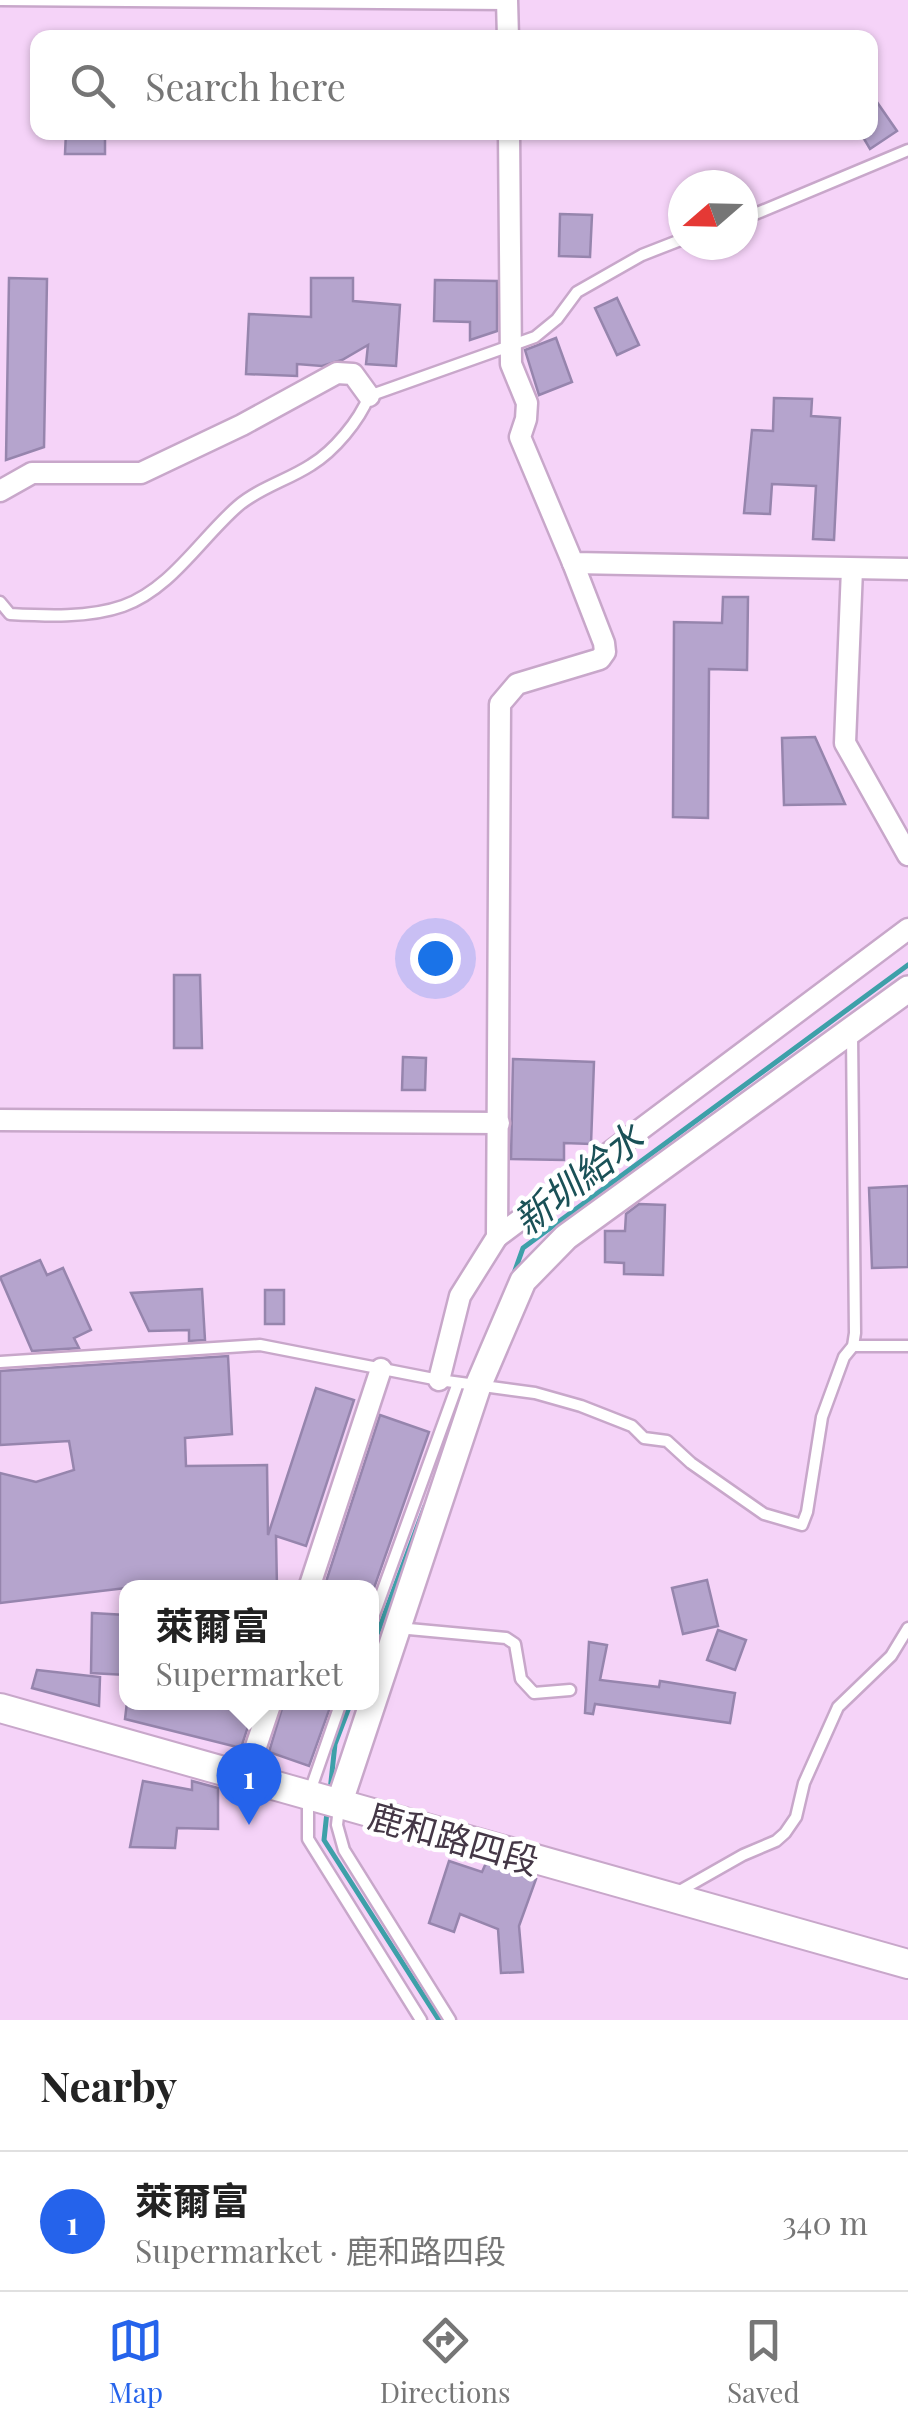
<!DOCTYPE html>
<html lang="en">
<head>
<meta charset="utf-8">
<style>
  body { margin:0; font-family:"Playfair Display","Noto Sans TC",serif; background:#f6f6f6; color:#222 }
  .compass { position:absolute; left:668px; top:170px; width:90px; height:90px; border-radius:50%; background:#fff; box-shadow:0 2px 8px #0004; rotate:250deg }
  .you { position:absolute; left:435px; top:958px; width:35px; height:35px; margin:-25px; border:8px solid #fff; border-radius:50%; background:#1a73e8; box-shadow:0 0 0 15px #1a73e833 }
  .badge { display:grid; place-items:center; width:65px; height:65px; border-radius:50%; background:#2563eb; color:#fff; font-size:32px; font-weight:700 }
  .pin { position:absolute; translate:-50% -82px; filter:drop-shadow(0 2px 5px #0008) }
  .pin::after { content:''; position:absolute; top:52px; width:35px; height:30px; background:inherit; clip-path:polygon(0 0,100% 0,50% 100%) }
  .popup { position:absolute; left:119px; top:1580px; width:260px; height:130px; box-sizing:border-box; display:grid; place-content:center; border-radius:20px; background:#fff; filter:drop-shadow(0 2px 8px #0005); font-size:32px; white-space:nowrap; color:#767676 }
  .popup b { font-size:38px; color:#222 }
  .popup::after { content:''; position:absolute; left:50%; top:100%; margin-left:-20px; border:20px solid transparent; border-top-color:#fff }
  .list { margin:0; padding:0; list-style:none }
  h2 { display:flex; justify-content:space-between; align-items:center; height:130px; margin:0; padding:0 40px; font-size:42px }
  h2 small { font-size:32px; font-weight:400; color:#767676 }
  .list li { display:grid; grid-template-columns:65px 1fr auto; gap:30px; align-items:center; box-sizing:border-box; height:140px; padding:0 40px; border-top:2px solid #e0e0e0 }
  .list b { display:block; font-size:38px; white-space:nowrap }
  .list p { margin:0; font-size:32px; white-space:nowrap; color:#767676 }
  .list em { font-size:32px; font-style:normal; color:#767676 }
  .icon { flex:none; width:55px; height:55px; fill:none; stroke:currentColor; stroke-width:2; stroke-linecap:round; stroke-linejoin:round }
  .map { position:relative; flex:none; width:908px; height:2020px; overflow:hidden }
  .search { position:absolute; background:#fff; box-shadow:0 2px 8px #0004; left:30px; right:30px; top:30px; height:110px; display:flex; align-items:center; gap:25px; box-sizing:border-box; padding:0 35px; border-radius:20px; color:#767676; font-size:38px }
  .sheet { height:270px; background:#fff }
  nav { display:flex; justify-content:space-around; align-items:center; box-sizing:border-box; height:140px; border-top:2px solid #e0e0e0; background:#fff; font-size:28px; color:#767676 }
  nav a { display:grid; justify-items:center; gap:5px }
  nav .on { color:#2563eb }
  .map>svg:first-child { display:block }
  .lines { fill:none; stroke-linecap:round; stroke-linejoin:round }
  .stream { stroke:#3ea0a9; stroke-width:5 }
  .building { fill:#b5a4cd; stroke:#9685ad; stroke-width:2.5 }
  .service-casing { stroke:#c8a7ca; stroke-width:15 }
  .minor-casing { stroke:#c8a7ca; stroke-width:25 }
  .tertiary-casing { stroke:#c8a7ca; stroke-width:30 }
  .secondary-casing { stroke:#c8a7ca; stroke-width:32 }
  .service { stroke:#fff; stroke-width:10 }
  .minor { stroke:#fff; stroke-width:20 }
  .tertiary { stroke:#fff; stroke-width:25 }
  .secondary { stroke:#fff; stroke-width:28 }
  .labels { text-anchor:middle; dominant-baseline:central; stroke-width:9; stroke-linejoin:round; paint-order:stroke }
  .street-label { font-size:35px; fill:#443746; stroke:#fff }
  .water-label { font-size:38px; font-style:italic; fill:#1a5157; stroke:#fff }
</style>
</head>
<body>
<div class="map">
<svg width="908" height="2020" viewBox="0 0 908 2020">
  <rect width="100%" height="100%" fill="#f5d3f8"/>
  <g class="lines">
    <g class="stream">
      <path d="M513 1276 523 1248 908 965"/>
      <path d="M372 1648 425 1506"/>
      <path d="M330 1791 335 1744 351 1702"/>
      <path d="M327 1812 324 1840 439 2020"/>
    </g>
  </g>
  <g class="building">
    <path d="M870 92 897 131 870 149 860 132H870Z"/>
    <path d="M66 132H105V154H65Z"/>
    <path d="M560 214 592 215 590 257 559 256Z"/>
    <path d="M9 278 47 279 44 447 6 460Z"/>
    <path d="M311 278H353V301L400 305 396 366 366 364 368 345 342 360 322 366 297 364V376L246 374 249 314 311 317Z"/>
    <path d="M435 280 497 281V331L470 340V322L434 321Z"/>
    <path d="M617 298 639 345 617 355 595 308Z"/>
    <path d="M556 338 572 382 539 395 525 350Z"/>
    <path d="M774 398 812 399 811 416 840 418 834 540 813 539 816 486 772 484 770 514 744 513 752 430 773 431Z"/>
    <path d="M723 597H748L747 670 709 669 708 818 673 817 674 622 722 623Z"/>
    <path d="M815 737 845 804 784 805 782 738Z"/>
    <path d="M174 975H200L202 1048H174Z"/>
    <path d="M403 1057 426 1058 425 1090H402Z"/>
    <path d="M513 1059 594 1062 591 1144 564 1143V1160L511 1159Z"/>
    <path d="M908 1186V1267L872 1268 869 1188Z"/>
    <path d="M639 1204 665 1205 663 1275 624 1274V1263L605 1262V1231H625L626 1214Z"/>
    <path d="M40 1260 47 1275 63 1268 91 1330 74 1338 79 1348 32 1351 0 1277Z"/>
    <path d="M202 1289 205 1340 189 1341V1330L149 1331 131 1293Z"/>
    <rect x="265" y="1290" width="19" height="34"/>
    <path d="M228 1356 232 1434 185 1438 186 1466 267 1465 268 1535 316 1388 354 1400 306 1546 276 1536 277 1588H126L0 1603V1473L36 1482 74 1470 69 1441 0 1445V1371Z"/>
    <path d="M380 1415 429 1432 374 1588H324Z"/>
    <path d="M707 1580 718 1626 683 1634 672 1588Z"/>
    <path d="M92 1613 126 1615V1675L91 1673Z"/>
    <path d="M718 1630 746 1640 735 1670 707 1660Z"/>
    <path d="M589 1642 607 1645 600 1680 659 1687 660 1681 735 1693 730 1723 595 1704 593 1714 585 1713Z"/>
    <path d="M37 1670 100 1677 99 1706 32 1688Z"/>
    <path d="M127 1702H256L241 1748 125 1719Z"/>
    <path d="M284 1702H332L309 1766 269 1752Z"/>
    <path d="M143 1781 192 1790V1781L218 1788V1829L177 1828 175 1848 130 1847Z"/>
    <path d="M449 1861 482 1872 486 1863 536 1879 519 1926 523 1972 501 1973 498 1929 460 1914 454 1932 429 1923Z"/>
  </g>
  <g class="lines">
    <g class="service-casing">
      <g id="service">
        <path d="M0 0 507 4"/>
        <path d="M743 219 908 150"/>
        <path d="M0 602 10 614C46 616 89 618 123 606 171 589 201 538 238 506 259 488 288 480 311 465 334 451 359 421 369 396L535 337 557 319 577 292 642 255 683 239"/>
        <path d="M853 1346H908"/>
        <path d="M0 1362 260 1345 439 1380 535 1393 581 1406 632 1426 644 1438 667 1441 691 1463 764 1514 802 1525 807 1512 822 1417 844 1357 853 1346 855 1333 852 1034"/>
        <path d="M372 1620 458 1383"/>
        <path d="M398 1628 506 1638 515 1644 521 1679 534 1693 570 1690"/>
        <path d="M341 1702 308 1797V1839L421 2020"/>
        <path d="M339 1807 337 1825 344 1850 450 2020"/>
        <path d="M676 1893 743 1855 776 1841 785 1833 796 1817 804 1783 838 1707 891 1656 908 1628"/>
      </g>
    </g>
    <g class="minor-casing">
      <g id="minor">
        <path d="M507 0 508 38"/>
        <path d="M509 132 511 364 527 403 526 419 520 437 573 563 908 569"/>
        <path d="M0 491 32 473H141L242 425 337 373 353 374 369 396"/>
        <path d="M852 569 845 743 908 855"/>
        <path d="M0 1120 499 1123"/>
        <path d="M497 1237 908 929"/>
        <path d="M439 1380 460 1296 497 1237 500 704 517 684 600 659 605 652 604 643 573 563"/>
        <path d="M309 1588 381 1369"/>
        <path d="M245 1779 271 1702"/>
      </g>
    </g>
    <g class="tertiary-casing">
      <path id="tertiary" d="M339 1804 478 1386 523 1281 566 1237 908 989"/>
    </g>
    <g class="secondary-casing">
      <path id="secondary" d="M0 1708 908 1964"/>
    </g>
    <use href="#service" class="service"/>
    <use href="#minor" class="minor"/>
    <use href="#tertiary" class="tertiary"/>
    <use href="#secondary" class="secondary"/>
  </g>
  <g class="labels">
    <g class="street-label">
      <text transform="translate(454 1837) rotate(16)">鹿和路四段</text>
    </g>
    <g class="water-label">
      <text transform="translate(577 1178) rotate(-38)">新圳給水</text>
    </g>
  </g>
</svg>
<svg class="compass" viewBox="-18 -18 36 36"><path d="M0-13l5 13h-10z" fill="#e53935"/><path d="M0 13l5-13h-10z" fill="#767676"/></svg>
<div class="you"></div>
<div class="pin badge" style="left:249px;top:1825px">1</div>
<div class="popup"><b>萊爾富</b>Supermarket</div>
<div class="search"><svg class="icon" aria-label="search" viewBox="0 0 24 24"><circle cx="10" cy="10" r="6"/><path d="M15 15l6 6"/></svg>Search here</div>
</div>
<section class="sheet">
<h2>Nearby<small></small></h2>
<ul class="list">
<li><span class="badge">1</span><div><b>萊爾富</b><p>Supermarket · 鹿和路四段</p></div><em>340 m</em></li>
</ul>
</section>
<nav>
<a class="on"><svg class="icon" aria-label="map" viewBox="0 0 24 24"><path d="M3 6l6-2 6 2 6-2v14l-6 2-6-2-6 2zM9 4v14M15 6v14"/></svg>Map</a>
<a><svg class="icon" aria-label="directions" viewBox="0 0 24 24"><path d="M12 3l9 9-9 9-9-9zM9 14v-3h6M13 9l2 2-2 2"/></svg>Directions</a>
<a><svg class="icon" aria-label="saved" viewBox="0 0 24 24"><path d="M7 4h10v16l-5-4-5 4z"/></svg>Saved</a>
</nav>
</body>
</html>
